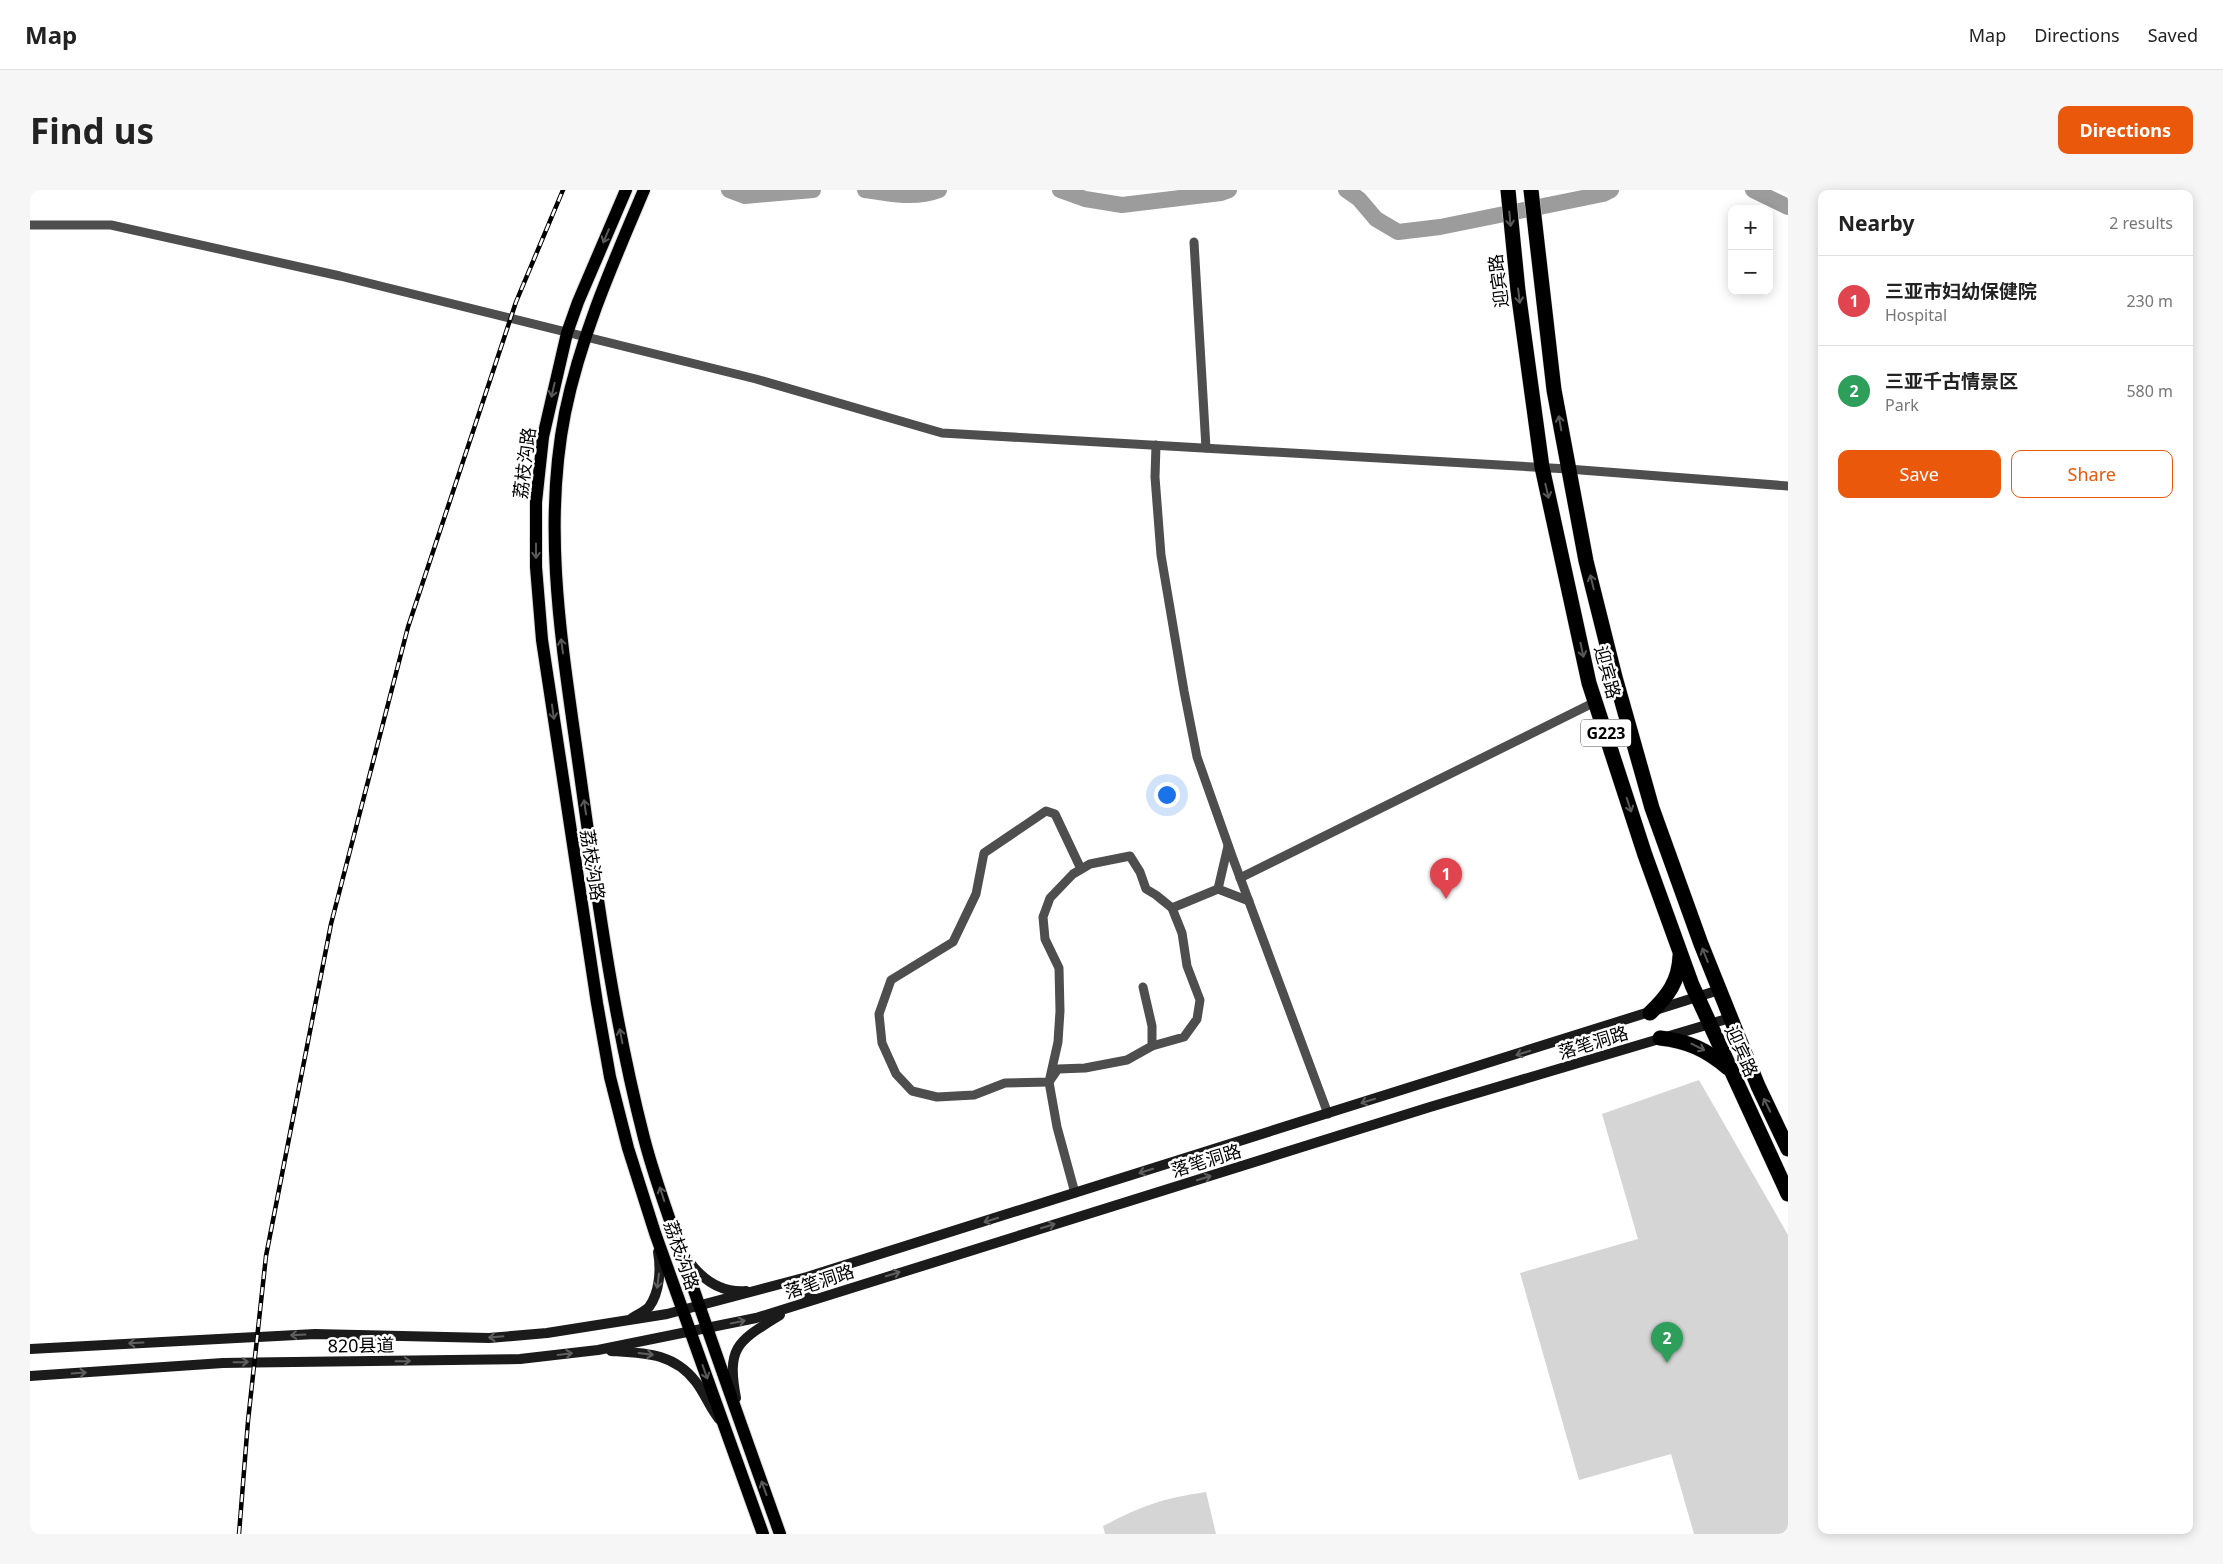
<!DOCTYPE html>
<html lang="en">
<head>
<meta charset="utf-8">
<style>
  body { margin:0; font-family:"Noto Sans","Noto Sans SC",sans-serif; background:#f6f6f6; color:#222 }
  .controls { position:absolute; right:15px; top:15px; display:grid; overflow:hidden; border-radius:10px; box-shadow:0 2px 12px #0003 }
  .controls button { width:45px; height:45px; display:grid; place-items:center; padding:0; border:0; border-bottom:1px solid #e0e0e0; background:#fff; color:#222; font:25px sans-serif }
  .you { position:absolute; left:1136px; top:604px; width:18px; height:18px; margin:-12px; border:4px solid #fff; border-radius:50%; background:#1a73e8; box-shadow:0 0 0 8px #1a73e833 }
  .badge { display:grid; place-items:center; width:32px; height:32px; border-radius:50%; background:#ea580c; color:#fff; font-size:16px; font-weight:700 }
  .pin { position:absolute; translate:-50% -41px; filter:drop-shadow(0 1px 2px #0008) }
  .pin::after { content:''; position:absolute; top:26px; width:18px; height:15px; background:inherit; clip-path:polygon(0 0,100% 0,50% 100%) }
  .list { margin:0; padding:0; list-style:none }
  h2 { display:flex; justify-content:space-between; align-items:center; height:65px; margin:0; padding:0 20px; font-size:21px }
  h2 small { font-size:16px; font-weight:400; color:#767676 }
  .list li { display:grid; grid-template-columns:32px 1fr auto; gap:15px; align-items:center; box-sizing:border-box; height:90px; padding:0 20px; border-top:1px solid #e0e0e0 }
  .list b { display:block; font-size:19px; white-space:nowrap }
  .list p { margin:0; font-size:16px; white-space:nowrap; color:#767676 }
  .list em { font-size:16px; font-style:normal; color:#767676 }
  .actions { display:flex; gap:10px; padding:15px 20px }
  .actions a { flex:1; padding:11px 0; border:1px solid #ea580c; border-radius:10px; text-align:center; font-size:18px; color:#ea580c }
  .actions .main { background:#ea580c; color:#fff }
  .map { position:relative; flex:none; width:1758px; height:1344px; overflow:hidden; border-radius:10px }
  header { display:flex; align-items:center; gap:30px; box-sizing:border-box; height:70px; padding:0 25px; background:#fff; border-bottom:1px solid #e0e0e0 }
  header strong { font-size:24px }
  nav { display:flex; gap:28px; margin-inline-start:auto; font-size:18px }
  .intro { display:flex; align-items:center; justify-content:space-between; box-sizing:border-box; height:120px; padding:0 30px }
  h1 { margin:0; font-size:35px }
  .button { padding:12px 22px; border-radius:10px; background:#ea580c; color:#fff; font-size:18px; font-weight:700 }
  main { display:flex; gap:30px; padding:0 30px }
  aside { flex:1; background:#fff; border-radius:10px; box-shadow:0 2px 12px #0003 }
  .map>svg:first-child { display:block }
  .green { fill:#d5d5d5 }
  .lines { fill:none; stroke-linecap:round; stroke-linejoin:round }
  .river { stroke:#9c9c9c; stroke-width:16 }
  .primary-casing { stroke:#dbdbdb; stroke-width:14 }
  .highway-casing { stroke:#dbdbdb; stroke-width:16 }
  .street { stroke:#4e4e4e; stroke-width:9 }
  .secondary { stroke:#1b1b1b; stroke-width:10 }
  .primary { stroke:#000; stroke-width:12 }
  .highway { stroke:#000; stroke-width:15 }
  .rail-casing { stroke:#000; stroke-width:4.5 }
  .rail { stroke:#fff; stroke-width:2.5; stroke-dasharray:8; stroke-linecap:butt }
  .oneway { stroke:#595959 }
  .oneway2 { stroke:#5f5f5f }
  .labels { text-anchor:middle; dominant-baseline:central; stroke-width:5; stroke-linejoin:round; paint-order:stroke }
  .shield { fill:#fff; stroke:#4c4c4c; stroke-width:1 }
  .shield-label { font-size:16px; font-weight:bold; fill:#000 }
  .street-label { font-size:18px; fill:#000; stroke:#fff }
</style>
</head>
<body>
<header>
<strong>Map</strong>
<nav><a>Map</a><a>Directions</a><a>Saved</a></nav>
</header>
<div class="intro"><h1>Find us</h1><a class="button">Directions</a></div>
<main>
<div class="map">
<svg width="1758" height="1344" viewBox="0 0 1758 1344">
  <rect width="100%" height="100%" fill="#fff"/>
  <g class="green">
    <path d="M1669 890 1758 1045V1344H1664L1641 1264 1549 1290 1490 1083 1608 1049 1572 924Z"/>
    <path d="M1176 1302 1186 1344H1075L1073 1336C1111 1316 1134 1308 1176 1302Z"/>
  </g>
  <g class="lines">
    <g class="river">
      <path d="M699 0 715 6 783 0"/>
      <path d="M835 0C859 4 886 9 909 0"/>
      <path d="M1030 0 1055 9 1092 15 1191 3 1199 0"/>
      <path d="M1316 0 1329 9 1346 29 1368 42 1410 37 1573 4 1581 0"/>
      <path d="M1723 0 1758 17"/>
    </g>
    <g class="primary-casing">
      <g id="primary">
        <path d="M596 0 548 112 537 143 513 247 506 312V377L512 450 567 813 580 887 598 958 625 1043 733 1344"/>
        <path d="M614 0C583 73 551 145 535 223 512 339 532 455 548 570 566 697 582 824 614 948 625 991 641 1032 655 1074 686 1165 718 1254 750 1344"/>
      </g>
    </g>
    <g class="highway-casing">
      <g id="highway">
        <path d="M1478 0 1488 101 1512 277 1559 493 1615 665 1662 795 1758 1004"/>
        <path d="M1501 0 1524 200 1556 371 1585 487 1622 618 1671 754 1728 896 1758 959"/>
        <path d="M1620 823C1638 806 1649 791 1650 766"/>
        <path d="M1630 848C1658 851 1677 860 1698 878"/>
      </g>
    </g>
    <g class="street">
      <path d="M0 35H81L310 86 726 189 912 243 1538 279 1758 296"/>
      <path d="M1164 52 1176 258"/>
      <path d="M1126 255 1125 287 1131 365 1154 501 1167 567 1202 666 1298 924"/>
      <path d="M1198 656 1188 699 1219 711"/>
      <path d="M1051 679 1025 624 1016 621 954 663 946 704 923 752 861 790 849 824 852 853 866 884 882 901 907 907 944 905 975 893 1019 892 1028 852 1030 821 1029 778 1015 749 1013 727 1020 708 1043 684 1060 674 1100 666 1110 682 1116 699 1126 705 1142 718 1152 743 1157 776 1170 810 1167 829 1154 847 1122 856"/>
      <path d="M1210 688 1565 512"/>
      <path d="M1142 718 1188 699"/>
      <path d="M1045 1003 1027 937 1019 892 1028 879 1055 878 1097 870 1122 856V836L1113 797"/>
    </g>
    <g class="secondary">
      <path d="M656 1067C670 1088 690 1103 716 1101"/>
      <path d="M785 1109H778L776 1104 778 1101 801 1083"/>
      <path d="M602 1128C607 1125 615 1121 619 1117 630 1102 631 1079 628 1062"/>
      <path d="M0 1159 285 1144 459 1148 517 1143 637 1124 777 1087 1689 800"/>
      <path d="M581 1161C615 1163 644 1163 666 1192 675 1204 680 1218 689 1229"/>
      <path d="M0 1186 193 1173 490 1169 568 1160 726 1128 1400 917 1700 828"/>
      <path d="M706 1208C696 1155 709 1151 750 1125"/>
    </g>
    <use href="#primary" class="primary"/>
    <use href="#highway" class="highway"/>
    <g class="rail-casing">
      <path id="rail" d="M209 1344 218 1231 236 1066 301 734 378 437 486 112 533 0"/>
    </g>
    <use href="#rail" class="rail"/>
  </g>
  <defs><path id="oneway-shaft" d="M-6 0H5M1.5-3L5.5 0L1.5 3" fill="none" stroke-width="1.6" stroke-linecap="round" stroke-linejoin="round" transform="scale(1.25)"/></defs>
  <g class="oneway">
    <use href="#oneway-shaft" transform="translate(1480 29) rotate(85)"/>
    <use href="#oneway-shaft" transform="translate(576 46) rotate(113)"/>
    <use href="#oneway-shaft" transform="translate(1489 106) rotate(83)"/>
    <use href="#oneway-shaft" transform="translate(523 200) rotate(103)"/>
    <use href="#oneway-shaft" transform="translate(1530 233) rotate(-100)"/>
    <use href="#oneway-shaft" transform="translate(1517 301) rotate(77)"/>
    <use href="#oneway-shaft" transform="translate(506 361) rotate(90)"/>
    <use href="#oneway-shaft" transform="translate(1562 392) rotate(-104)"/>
    <use href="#oneway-shaft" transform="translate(532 456) rotate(-98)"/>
    <use href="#oneway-shaft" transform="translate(1552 460) rotate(78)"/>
    <use href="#oneway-shaft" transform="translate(523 522) rotate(82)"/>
    <use href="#oneway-shaft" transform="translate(1599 615) rotate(72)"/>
    <use href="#oneway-shaft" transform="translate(555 617) rotate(-98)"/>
    <use href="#oneway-shaft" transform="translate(1675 765) rotate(-112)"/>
    <use href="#oneway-shaft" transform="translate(591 846) rotate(-101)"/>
    <use href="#oneway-shaft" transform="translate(1668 857) rotate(26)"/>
    <use href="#oneway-shaft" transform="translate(1737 915) rotate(-116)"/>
    <use href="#oneway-shaft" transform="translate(632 1004) rotate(-108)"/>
    <use href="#oneway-shaft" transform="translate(675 1182) rotate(70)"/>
    <use href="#oneway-shaft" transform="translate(734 1298) rotate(-110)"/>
  </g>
  <g class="oneway2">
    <use href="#oneway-shaft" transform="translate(1493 863) rotate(163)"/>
    <use href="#oneway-shaft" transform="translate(1338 911) rotate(163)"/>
    <use href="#oneway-shaft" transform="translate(1116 981) rotate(163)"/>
    <use href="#oneway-shaft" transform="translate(1174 988) rotate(-17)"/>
    <use href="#oneway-shaft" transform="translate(961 1030) rotate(162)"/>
    <use href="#oneway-shaft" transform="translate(1018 1036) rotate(-17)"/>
    <use href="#oneway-shaft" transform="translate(863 1084) rotate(-17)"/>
    <use href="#oneway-shaft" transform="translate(628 1091) rotate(97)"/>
    <use href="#oneway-shaft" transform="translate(708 1132) rotate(-12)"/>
    <use href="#oneway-shaft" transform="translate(268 1145) rotate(177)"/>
    <use href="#oneway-shaft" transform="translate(466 1147) rotate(175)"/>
    <use href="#oneway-shaft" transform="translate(106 1153) rotate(177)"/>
    <use href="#oneway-shaft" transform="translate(535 1164) rotate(-7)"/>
    <use href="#oneway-shaft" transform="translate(616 1164) rotate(7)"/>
    <use href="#oneway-shaft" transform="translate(373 1171) rotate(-1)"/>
    <use href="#oneway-shaft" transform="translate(211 1172) rotate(-1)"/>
    <use href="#oneway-shaft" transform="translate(49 1183) rotate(-4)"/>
  </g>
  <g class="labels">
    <rect class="shield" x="1551" y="529.5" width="50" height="27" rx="4"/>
    <g class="shield-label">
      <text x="1576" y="543">G223</text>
    </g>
    <g class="street-label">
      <text transform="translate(1468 91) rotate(-97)">迎宾路</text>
      <text transform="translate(494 273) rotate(-83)">荔枝沟路</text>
      <text transform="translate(1578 482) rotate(75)">迎宾路</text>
      <text transform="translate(563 675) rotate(81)">荔枝沟路</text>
      <text transform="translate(1563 852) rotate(-17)">落笔洞路</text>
      <text transform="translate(1712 861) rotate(66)">迎宾路</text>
      <text transform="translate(1176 970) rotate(-17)">落笔洞路</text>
      <text transform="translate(652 1065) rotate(71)">荔枝沟路</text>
      <text transform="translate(789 1091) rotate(-18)">落笔洞路</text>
      <text transform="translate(331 1155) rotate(-1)">820县道</text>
    </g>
  </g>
</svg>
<div class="controls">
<button>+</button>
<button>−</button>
</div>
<div class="you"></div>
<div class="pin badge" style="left:1416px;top:709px;background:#e0444e">1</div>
<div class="pin badge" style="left:1637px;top:1173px;background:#2e9e5b">2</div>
</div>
<aside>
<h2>Nearby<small>2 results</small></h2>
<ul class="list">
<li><span class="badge" style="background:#e0444e">1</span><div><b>三亚市妇幼保健院</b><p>Hospital</p></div><em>230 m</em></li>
<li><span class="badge" style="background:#2e9e5b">2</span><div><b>三亚千古情景区</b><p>Park</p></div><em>580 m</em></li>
</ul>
<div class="actions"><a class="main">Save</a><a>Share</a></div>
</aside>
</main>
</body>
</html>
